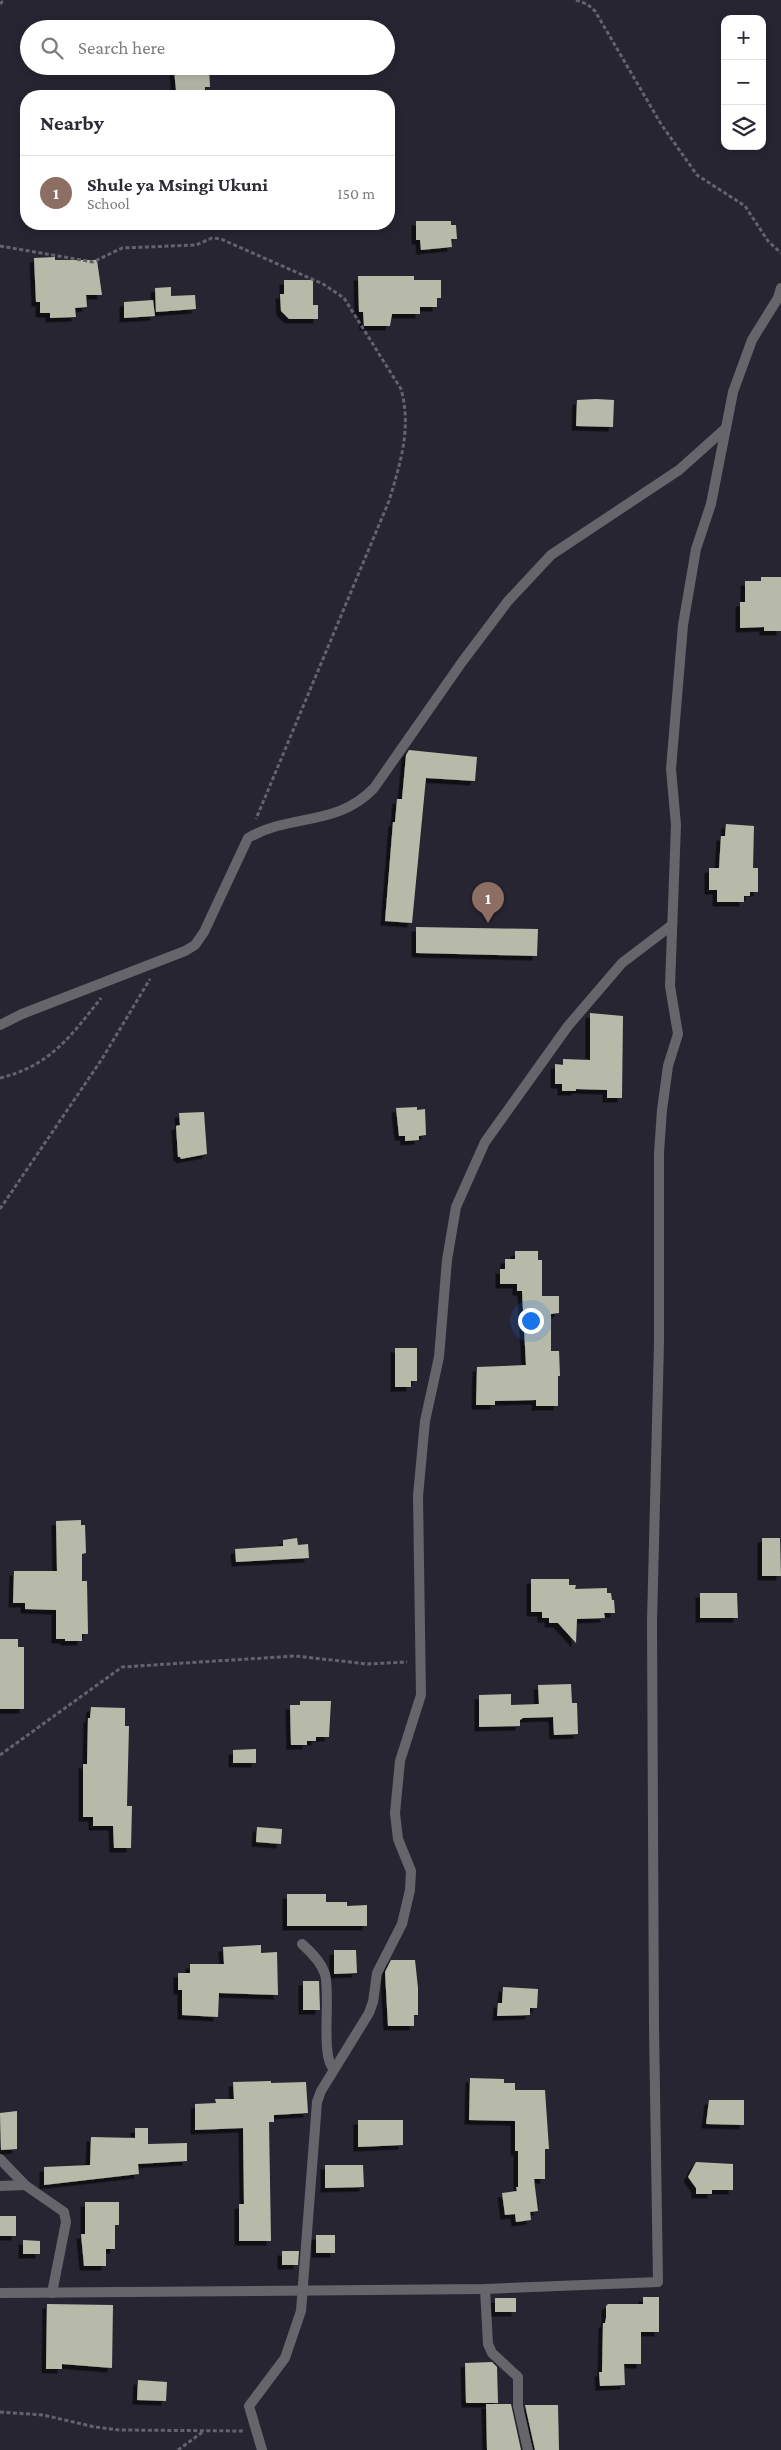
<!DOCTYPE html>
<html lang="en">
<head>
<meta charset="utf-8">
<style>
  body { margin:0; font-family:"Crimson Pro",serif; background:#f7f7f7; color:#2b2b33 }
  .controls { position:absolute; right:15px; top:15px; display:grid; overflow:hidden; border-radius:10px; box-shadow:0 2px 12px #0003 }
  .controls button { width:45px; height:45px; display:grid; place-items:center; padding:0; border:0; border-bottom:1px solid #e1e1e2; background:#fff; color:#2b2b33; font:25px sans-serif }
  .you { position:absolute; left:530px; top:1320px; width:18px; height:18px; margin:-12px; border:4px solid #fff; border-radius:50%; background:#1a73e8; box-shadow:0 0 0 8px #1a73e833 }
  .badge { display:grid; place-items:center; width:32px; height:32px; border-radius:50%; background:#ea580c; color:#fff; font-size:16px; font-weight:700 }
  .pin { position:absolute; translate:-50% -41px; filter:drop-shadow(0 1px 2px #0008) }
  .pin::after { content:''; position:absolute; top:26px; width:18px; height:15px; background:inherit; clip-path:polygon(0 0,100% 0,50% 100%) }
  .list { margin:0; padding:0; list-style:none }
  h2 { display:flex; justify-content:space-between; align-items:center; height:65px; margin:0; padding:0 20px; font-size:21px }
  h2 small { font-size:16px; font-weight:400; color:#7c7c81 }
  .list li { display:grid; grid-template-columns:32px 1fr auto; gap:15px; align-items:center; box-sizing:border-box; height:75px; padding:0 20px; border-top:1px solid #e1e1e2 }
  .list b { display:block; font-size:19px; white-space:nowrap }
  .list p { margin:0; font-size:16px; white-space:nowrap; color:#7c7c81 }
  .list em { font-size:16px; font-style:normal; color:#7c7c81 }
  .icon { flex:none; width:28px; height:28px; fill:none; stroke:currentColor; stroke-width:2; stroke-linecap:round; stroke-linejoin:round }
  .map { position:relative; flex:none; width:781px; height:2450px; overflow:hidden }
  .search { position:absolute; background:#fff; box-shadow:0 2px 12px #0003; left:20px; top:20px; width:375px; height:55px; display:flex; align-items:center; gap:12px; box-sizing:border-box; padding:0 18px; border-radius:28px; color:#7c7c81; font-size:19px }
  .panel { position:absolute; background:#fff; box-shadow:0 2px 12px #0003; left:20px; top:90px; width:375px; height:140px; border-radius:20px }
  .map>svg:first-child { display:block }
  .building { fill:#b8baa9; filter:url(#shadow) }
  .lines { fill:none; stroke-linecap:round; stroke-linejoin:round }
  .path { stroke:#64626d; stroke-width:3; stroke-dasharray:4 2.5; stroke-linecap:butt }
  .street { stroke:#67656c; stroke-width:10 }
</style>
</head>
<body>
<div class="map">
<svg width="781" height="2450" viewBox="0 0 781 2450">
  <defs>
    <filter id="shadow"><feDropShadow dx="-4.5" dy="4.5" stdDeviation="0" flood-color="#0009"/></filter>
  </defs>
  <rect width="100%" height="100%" fill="#282532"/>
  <g class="building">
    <path d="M178 66H209L210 87H205V90H176L174 70H178Z"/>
    <path d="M416 221H451V225H456L457 239H451L452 247 421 250 420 240H416Z"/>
    <path d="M55 257V260H97L102 295H86L87 307 75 308 76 317 50 318V313H40V302H36L34 258Z"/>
    <path d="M358 276H414V280H441V298H437V307H420V314H392L390 326H364L363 312H359Z"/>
    <path d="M284 280H313V305H318V319H289L281 311 280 294H284Z"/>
    <path d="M171 287V296L195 295 196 309 156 312 155 288Z"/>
    <path d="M153 300 155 316 124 318V302Z"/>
    <path d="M596 399 614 400 613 427 576 426 577 400Z"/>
    <path d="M761 577H781V631H764V627L740 628V602H745V581H761Z"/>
    <path d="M409 750 477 757 475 781 426 778 412 923 385 921 393 822H395L397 799H402L406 755Z"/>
    <path d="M726 824 754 826 753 868H758V892H750V896H744V902H717V890H709V868H719L721 836H725Z"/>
    <path d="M416 927 538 929 537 956 416 953Z"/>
    <path d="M590 1013 623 1016 622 1098H607V1090L576 1089V1091H562V1084H555V1064L563 1065V1059L590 1060Z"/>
    <path d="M417 1107V1110L425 1109 426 1135 419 1136V1140L405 1141V1136H399L396 1108Z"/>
    <path d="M204 1112 207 1154 181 1159 180 1157H178L176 1126 180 1125 179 1113Z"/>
    <path d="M515 1251H538V1260H542V1296H559V1313L551 1314V1351H559L560 1376H558V1406H536V1400L495 1401V1405H476L477 1367 526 1365 522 1291H517V1284H500V1269H505V1259H515Z"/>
    <path d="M395 1348H417V1381H411V1387H395Z"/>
    <path d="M81 1520V1525H85L86 1553 82 1554V1581H87L88 1634H82V1641H65V1639H56V1610L25 1609V1603H13L14 1571H57L56 1521Z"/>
    <path d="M297 1538 298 1545 308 1544 309 1558 236 1562 235 1549 283 1546V1540Z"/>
    <path d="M762 1538H780L781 1576H762Z"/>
    <path d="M531 1579H569V1585H576L575 1589 607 1588V1593H611L612 1600H614L615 1613H604L605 1618 577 1619 576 1643 558 1623H549V1618H542V1612H531Z"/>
    <path d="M700 1593H737L738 1618H700Z"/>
    <path d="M0 1639H18V1647H24V1709H0Z"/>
    <path d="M571 1684 572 1703H577L578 1734 554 1735 553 1717 523 1718 520 1720V1726L479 1727V1695L511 1694V1705L539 1704 538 1685Z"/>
    <path d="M300 1701H331L329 1737H316V1741H307V1745H291L290 1705H300Z"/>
    <path d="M91 1707 125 1708V1726H129L127 1806H132L131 1848H114L113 1826H93V1817H83V1764H87L88 1718H90Z"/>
    <path d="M256 1749V1763H233V1750Z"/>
    <path d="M257 1827 282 1829 281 1844 256 1842Z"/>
    <path d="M287 1894H326V1902H347V1906L367 1905V1926H287Z"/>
    <path d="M261 1945V1953L277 1952 278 1995 219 1993 218 2017 182 2015V1990H178V1973H190V1964H224L223 1947Z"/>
    <path d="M334 1950H356L357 1973 334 1974Z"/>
    <path d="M391 1960H415L418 1988V2015H414V2026H388L385 1972Z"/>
    <path d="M303 1981H319L320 2010H303Z"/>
    <path d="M503 1987 538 1989 537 2008H530V2015L497 2016 498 2003H502Z"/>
    <path d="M470 2078 504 2079V2083H515V2090H545L549 2149H545V2179H534L538 2211 530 2212 531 2220 516 2222 515 2214 505 2215 502 2193 517 2191 516 2187H518V2151H515V2121L469 2120Z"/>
    <path d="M271 2081V2083L306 2082 308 2113 274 2115V2122H269L271 2241H239V2204H244L243 2128 195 2130V2104L216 2103 215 2099H234L233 2082Z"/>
    <path d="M709 2100H744V2125L706 2124Z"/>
    <path d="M17 2111V2149L1 2150 0 2113Z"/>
    <path d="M358 2120H403V2145L358 2147Z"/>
    <path d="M135 2128H148V2144L187 2143V2161L138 2164 139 2174 44 2185V2167L90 2165 91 2137 135 2138Z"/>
    <path d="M696 2162 733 2164V2190H712V2194H696V2188L688 2177Z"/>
    <path d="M325 2165H363L364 2187 325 2188Z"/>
    <path d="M85 2202H119V2225H115V2249H106V2266H84L81 2234H85Z"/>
    <rect x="0" y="2216" width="16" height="20"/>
    <rect x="316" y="2235" width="19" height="18"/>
    <path d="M23 2240 40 2241V2254H23Z"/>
    <path d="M282 2251H299L298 2265H282Z"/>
    <path d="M643 2297H659V2332H641V2364H624L625 2385 600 2386 599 2372H602L603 2323H605L606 2318V2306L608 2304H643Z"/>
    <rect x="495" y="2298" width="21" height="14"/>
    <path d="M47 2304 113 2305 112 2368 62 2364V2369H46Z"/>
    <path d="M492 2362 497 2367 498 2403H466L465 2363Z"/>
    <path d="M138 2380 167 2382 166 2401 137 2400Z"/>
    <path d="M486 2404H511L521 2450H487Z"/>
    <path d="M525 2405H558L559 2450H535Z"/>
  </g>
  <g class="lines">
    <g class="path">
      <path d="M576 0 587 4 595 11 661 124 697 175 745 206 768 241 781 253"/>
      <path d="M0 4 4 0"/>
      <path d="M0 246 93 262 122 248 196 245 212 238 221 239 323 284 344 298 401 389C412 428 400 464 389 501L256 819"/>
      <path d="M0 1078C50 1066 71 1036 101 998"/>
      <path d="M0 1209 102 1059 150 979"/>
      <path d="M0 1755 122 1667 295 1656 368 1664 407 1662"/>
      <path d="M0 2412 43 2415 95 2427 120 2430 243 2431"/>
      <path d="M178 2450 204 2431"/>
    </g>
    <g class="street">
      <path d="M0 1025 22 1014 185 951 195 945 204 932 248 838C291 813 337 827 374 788L462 662 508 601 551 555 679 470 726 428"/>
      <path d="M302 1944C312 1953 321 1962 325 1974 331 1994 320 2058 334 2069"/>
      <path d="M0 2159 25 2185 64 2212 66 2222 52 2293"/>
      <path d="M0 2186 25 2185"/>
      <path d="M485 2289 488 2344 492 2353 518 2377V2406L528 2450"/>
      <path d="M0 2293 485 2289 658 2282 654 2028 652 1622 659 1343V1153L662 1110 668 1066 678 1034 670 986 676 825 671 769 683 625 696 549 711 504 733 392 752 340 778 298 781 288"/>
      <path d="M262 2450 249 2406 285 2358 301 2311 317 2102 321 2091 369 2013 373 2002 377 1973 402 1924 410 1890 411 1871 398 1839 395 1813 400 1761 421 1695 418 1496 425 1421 439 1357 447 1260 456 1207 485 1142 568 1026 622 963 672 925"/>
    </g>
  </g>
</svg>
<div class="controls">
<button>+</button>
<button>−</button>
<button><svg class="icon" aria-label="layers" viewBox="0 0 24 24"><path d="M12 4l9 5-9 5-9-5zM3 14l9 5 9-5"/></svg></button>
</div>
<div class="you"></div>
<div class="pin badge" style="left:488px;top:923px;background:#8d6e63">1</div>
<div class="search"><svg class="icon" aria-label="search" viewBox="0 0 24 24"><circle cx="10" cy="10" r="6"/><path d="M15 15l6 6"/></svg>Search here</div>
<section class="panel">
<h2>Nearby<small></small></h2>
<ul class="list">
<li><span class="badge" style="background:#8d6e63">1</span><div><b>Shule ya Msingi Ukuni</b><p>School</p></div><em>150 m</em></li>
</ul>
</section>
</div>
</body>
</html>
